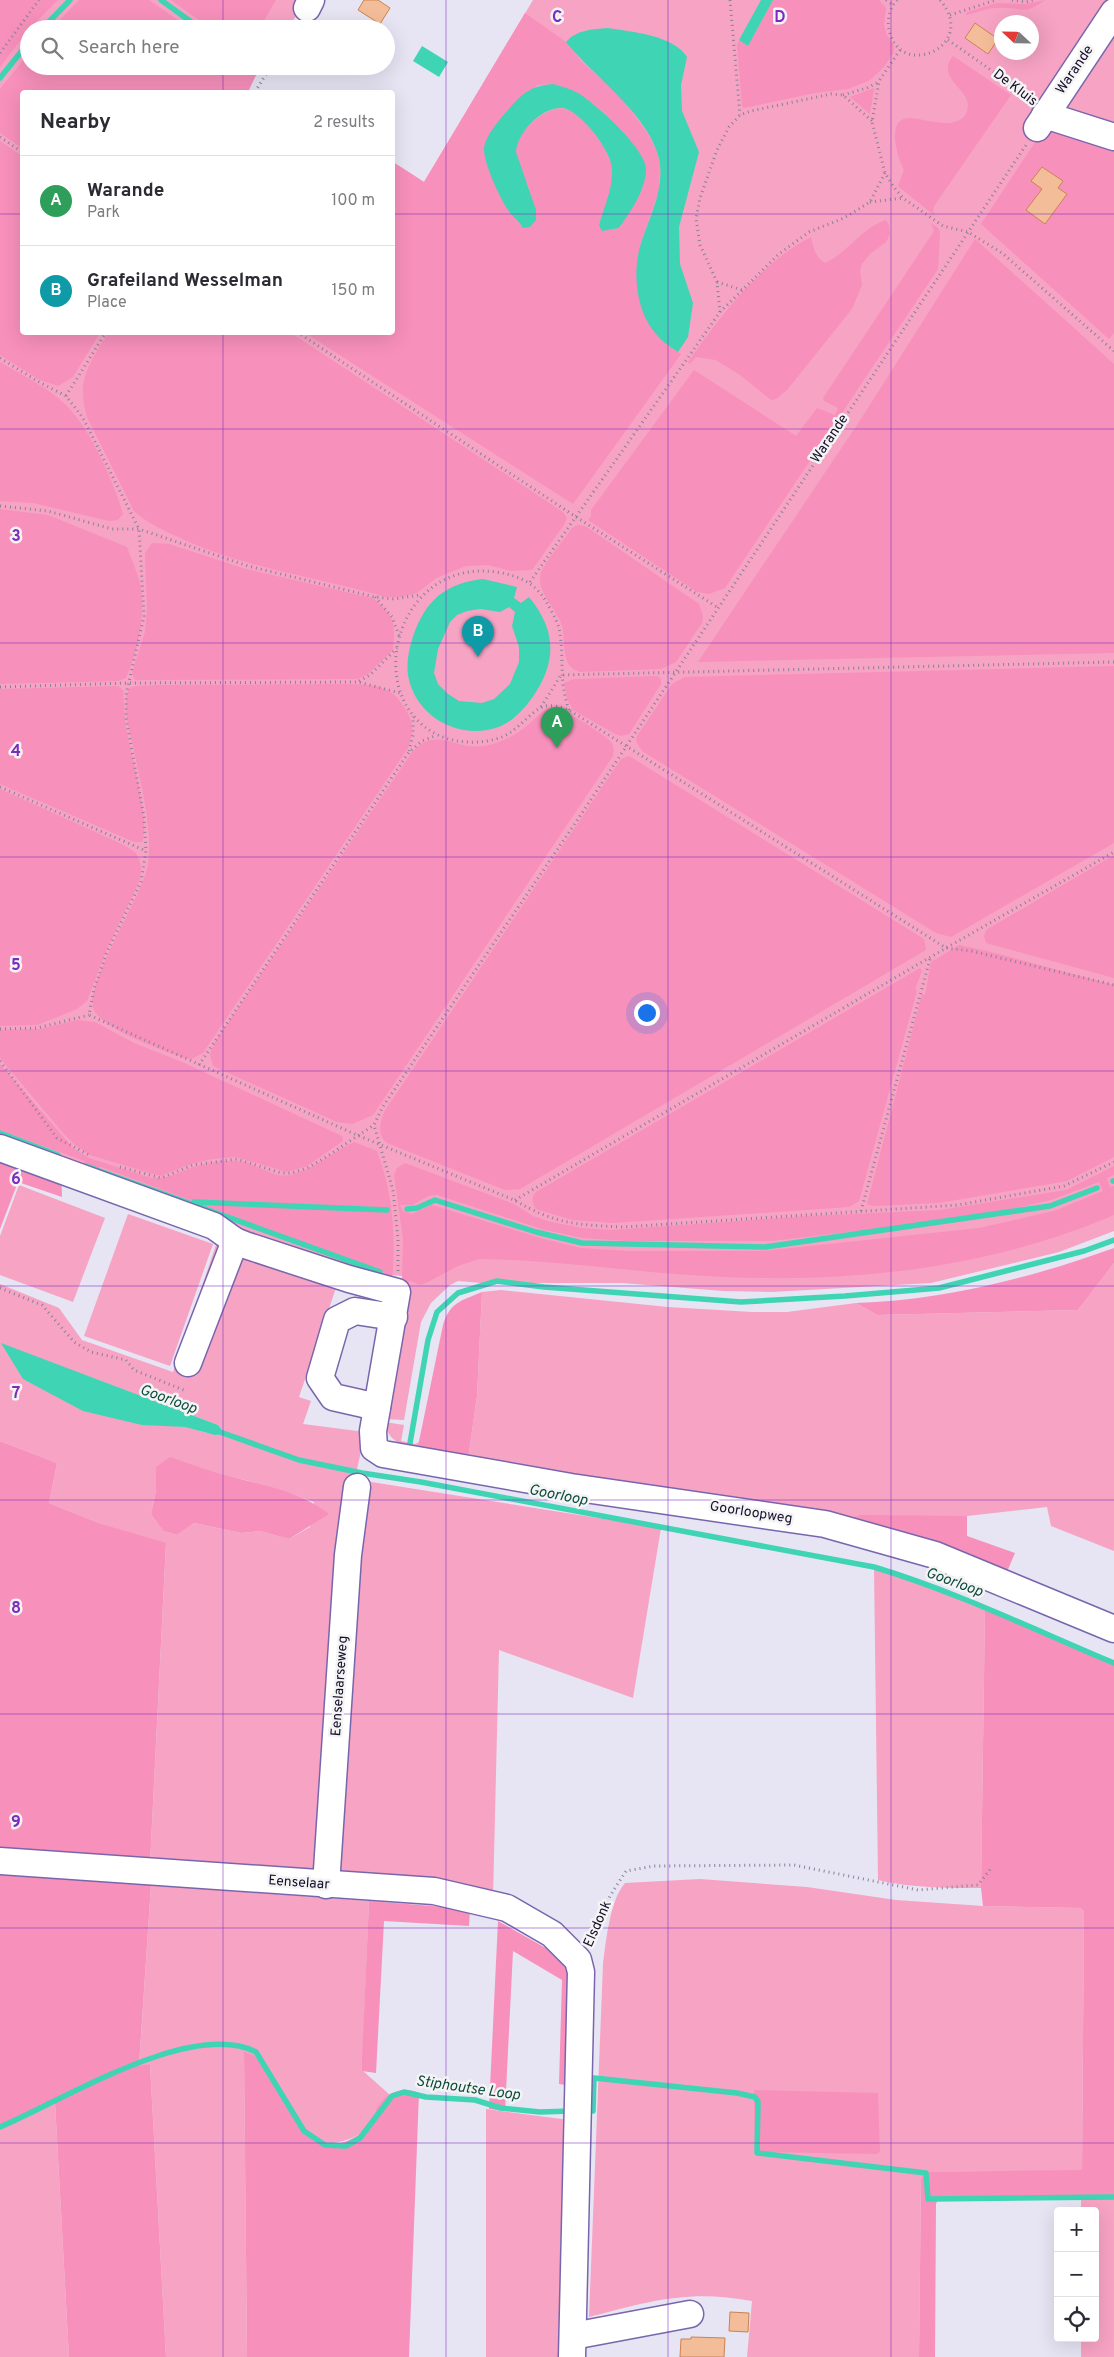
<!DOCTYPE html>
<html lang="en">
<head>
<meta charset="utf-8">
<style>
  body { margin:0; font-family:Overpass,sans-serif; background:#f2f2f3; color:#2b2b33 }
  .controls { position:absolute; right:15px; bottom:15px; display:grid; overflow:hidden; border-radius:5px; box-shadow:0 5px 20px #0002 }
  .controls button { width:45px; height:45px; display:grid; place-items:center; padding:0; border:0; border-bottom:1px solid #e1e1e2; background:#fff; color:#2b2b33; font:25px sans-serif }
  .compass { position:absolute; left:994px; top:15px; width:45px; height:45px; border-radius:50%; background:#fff; box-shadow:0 5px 20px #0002; rotate:292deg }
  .you { position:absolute; left:646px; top:1012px; width:18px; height:18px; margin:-12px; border:4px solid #fff; border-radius:50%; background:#1a73e8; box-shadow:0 0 0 8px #1a73e833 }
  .badge { display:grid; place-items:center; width:32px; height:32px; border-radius:50%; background:#2563eb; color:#fff; font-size:16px; font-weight:700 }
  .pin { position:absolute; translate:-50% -41px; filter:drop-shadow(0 1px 2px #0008) }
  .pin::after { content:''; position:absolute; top:26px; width:18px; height:15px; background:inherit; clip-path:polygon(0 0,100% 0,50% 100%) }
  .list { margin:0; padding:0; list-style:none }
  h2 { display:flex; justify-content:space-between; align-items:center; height:65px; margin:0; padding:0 20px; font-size:21px }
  h2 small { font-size:16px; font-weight:400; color:#7c7c81 }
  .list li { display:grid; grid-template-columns:32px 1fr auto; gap:15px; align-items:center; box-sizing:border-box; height:90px; padding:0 20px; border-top:1px solid #e1e1e2 }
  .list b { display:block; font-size:19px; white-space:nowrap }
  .list p { margin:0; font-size:16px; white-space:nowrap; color:#7c7c81 }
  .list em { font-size:16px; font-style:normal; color:#7c7c81 }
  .icon { flex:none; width:28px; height:28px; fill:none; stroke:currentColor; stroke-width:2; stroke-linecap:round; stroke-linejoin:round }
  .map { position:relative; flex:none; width:1114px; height:2357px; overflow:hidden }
  .search { position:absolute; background:#fff; box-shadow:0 5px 20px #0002; left:20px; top:20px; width:375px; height:55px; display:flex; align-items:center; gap:12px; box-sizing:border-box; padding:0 18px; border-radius:28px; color:#7c7c81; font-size:19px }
  .panel { position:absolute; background:#fff; box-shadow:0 5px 20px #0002; left:20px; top:90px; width:375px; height:245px; border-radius:5px }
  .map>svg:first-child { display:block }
  .green { fill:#f7a3c4; fill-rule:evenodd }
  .forest { fill:#f790bb; fill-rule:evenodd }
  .water { fill:#3fd4b3; fill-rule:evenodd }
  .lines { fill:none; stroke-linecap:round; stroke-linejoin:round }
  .stream { stroke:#3fd4b3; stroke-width:5.5 }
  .building { fill:#f4bd99; stroke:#ca8352 }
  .minor-casing { stroke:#7866ad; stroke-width:29 }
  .path { stroke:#878297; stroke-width:3; stroke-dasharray:1 4; stroke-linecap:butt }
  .minor { stroke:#fff; stroke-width:26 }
  .grid { fill:none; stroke:#7b2cbf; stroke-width:1; stroke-opacity:0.55 }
  .labels { text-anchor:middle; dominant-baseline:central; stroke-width:5; stroke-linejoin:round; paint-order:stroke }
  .street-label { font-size:14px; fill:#170f2b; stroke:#f4f4f4 }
  .water-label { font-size:15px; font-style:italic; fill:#0b4b3d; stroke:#f4f4f4 }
  .grid-label { font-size:16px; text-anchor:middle; font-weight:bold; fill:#7b2cbf; stroke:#f4f4f4; stroke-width:5; stroke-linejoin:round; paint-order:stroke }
</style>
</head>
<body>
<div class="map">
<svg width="1114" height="2357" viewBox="0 0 1114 2357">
  <rect width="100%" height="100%" fill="#e7e4f4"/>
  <g class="green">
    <path d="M0 0H307L287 29H29V66H262L245 92H22V332H392L393 162 424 182 533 0H1114V1231L1059 1252 931 1283 772 1292 723 1291 622 1283H481L458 1281 450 1285 431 1303 421 1322 404 1420 384 1419V1414L409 1284 410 1281 433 1279 361 1272 0 1163ZM1002 22H1032V52H1002Z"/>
    <path d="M19 1185 105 1218 73 1302 0 1275V1236Z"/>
    <path d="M128 1214 213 1244 170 1366 84 1336Z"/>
    <path d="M219 1236 339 1279 299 1397 311 1401 303 1424 365 1432 355 1479 316 1873 150 1864 166 1544 99 1523 49 1503 57 1463 0 1441V1284L59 1308 82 1340 173 1372ZM2 1344 218 1425 225 1434C211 1436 199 1430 186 1427 166 1424 147 1427 127 1420ZM156 1467C217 1473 257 1479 314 1502L310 1527 289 1539 260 1531 241 1533 194 1523 177 1535 163 1531 151 1514 156 1491Z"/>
    <path d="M1114 1263V1551L1051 1526 1047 1507 967 1516 840 1521 468 1459 477 1396 482 1292 501 1290 668 1307 752 1312H787L856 1303 877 1315 1078 1310Z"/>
    <path d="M385 1422 404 1425 401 1441 415 1444 419 1442 417 1451C401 1445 387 1440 385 1422Z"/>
    <path d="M365 1481 661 1528 633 1698 499 1650 493 1897 338 1876Z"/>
    <path d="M874 1567 910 1578 985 1607 981 1888C946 1888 912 1888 878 1880Z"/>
    <path d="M700 1879 807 1887 896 1900 983 1906 1082 1908 1084 1911 1082 2171 924 2172 921 2179 919 2357H747L752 2301C690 2289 649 2301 589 2317L603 1964C606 1941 610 1900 625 1883Z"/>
    <path d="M151 1885 369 1901 362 2070 390 2095C386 2098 381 2102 379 2106 374 2112 374 2121 369 2126 363 2133 354 2138 346 2140 290 2160 286 2064 244 2051L247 2357H166L150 2064 139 2067Z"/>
    <path d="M55 2102 69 2357H0V2126Z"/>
    <path d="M486 2109 577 2121 568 2357H486Z"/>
    <path d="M1114 2195V2357H1081V2338H1095V2211H1081V2196Z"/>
  </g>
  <g class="forest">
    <path d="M0 0H58L29 29 0 67Z"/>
    <path d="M79 0H149L191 29H51Z"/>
    <path d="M171 0H276L259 29H211Z"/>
    <path d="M773 0H879L886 8 884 25 887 35 894 46V52L884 67 870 80 848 89 815 93 744 108 742 106 737 45 739 40 748 46Z"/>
    <path d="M1045 0C1022 17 1020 6 997 8 987 8 976 13 966 15L967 12 997 3 1025 4Z"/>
    <path d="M525 13 566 42 581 61 620 96 648 134 657 152 660 166 659 190 640 245 667 345 681 354 573 504 305 333 392 332 393 162 424 182ZM553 84C591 93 617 124 640 155L620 228 603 231 599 225C604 208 617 184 612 166 607 147 583 112 564 109 554 107 540 115 533 122 527 128 519 135 516 143 511 160 528 178 530 194 532 204 525 219 523 228L509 211 487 163 537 85Z"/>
    <path d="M29 53V66H242L248 71 255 69 258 71 248 92H22V148L0 133V89Z"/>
    <path d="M953 56 1011 95 934 206 933 211 935 216 898 186 904 170C898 158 884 117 911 118 925 119 956 131 966 114 978 90 933 81 953 56Z"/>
    <path d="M874 88V89L870 114 850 97Z"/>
    <path d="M1045 127 1114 143V333L1109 339 981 224Z"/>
    <path d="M0 141 22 156V332L100 333 73 377 58 386 40 380 0 355Z"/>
    <path d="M886 220 889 225 890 234 886 242 870 254 862 264 860 271 862 285 852 309 787 390 776 399 771 400 740 375 716 360 696 357 690 364 688 362C721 316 759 264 811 237 813 247 815 257 825 263 848 253 861 228 886 220Z"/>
    <path d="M931 223 938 228 940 232 938 269 725 588 709 594 697 592 588 520 591 516V510L694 370 796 436 817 408 835 415 838 408 824 401 823 398 934 231Z"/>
    <path d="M975 239 1114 364V653L698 662 861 419Z"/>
    <path d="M108 333H291L563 512 567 518 564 525 532 570 511 571 488 565 466 566 436 578 417 593 402 597H386C316 577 242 568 176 536 161 529 147 523 134 511L87 417C76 380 89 364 108 333Z"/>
    <path d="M0 362C22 375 49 388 67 406 89 427 115 484 123 514L118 520 109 521 33 503 0 501Z"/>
    <path d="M0 509 48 515 127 547C131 559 137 571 140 583 146 613 138 651 126 678L118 681 0 684Z"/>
    <path d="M578 525 585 526 600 536 699 604 703 616 702 623 676 662 661 669 580 672C560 667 566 642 562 626 557 609 539 595 540 577 541 566 565 539 572 528Z"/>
    <path d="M152 543 169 544 246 569 372 598C396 615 395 625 393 650L368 674 358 679 135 680 132 673 145 632 147 609 145 553Z"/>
    <path d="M1114 666V843L951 937 936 933 642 751 636 741 637 736 672 684 685 677Z"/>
    <path d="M657 676 661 679V684L629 734 621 736 615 734 573 710 567 698 564 683 574 679Z"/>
    <path d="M347 684C373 685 390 684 404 707 414 723 414 730 408 748L203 1053 191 1059 184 1058C163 1050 104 1030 94 1010 83 987 140 900 147 869 154 837 142 788 135 756 131 735 121 709 129 688L136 686 156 685Z"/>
    <path d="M118 686 123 690C124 703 124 715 126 728 130 751 151 823 142 842H134L0 784V689Z"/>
    <path d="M550 707C561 707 603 733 611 742 614 746 614 751 613 756L373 1115 352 1124 337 1122 213 1066 210 1054 215 1042 413 751C438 726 453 750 484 746 501 743 516 735 529 724 536 718 541 711 550 707Z"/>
    <path d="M629 756 924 939 926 950 520 1189 505 1190 387 1143C377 1135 380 1123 384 1112L621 759Z"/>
    <path d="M0 789 122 844 135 852 139 859 141 866 140 880 107 949 87 1001 77 1009 37 1025 0 1026Z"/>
    <path d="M1114 855V978L986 943 984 936 986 930Z"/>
    <path d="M959 945 987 951 1114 985V1157L1067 1181 939 1203 872 1206 867 1204 922 994 925 995 931 962Z"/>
    <path d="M920 968 922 971 915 989 917 991 859 1201 849 1207 613 1223 572 1220 536 1209C532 1203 531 1198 536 1192Z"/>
    <path d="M78 1020 95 1022 134 1043 182 1062 342 1136 343 1141 307 1166 287 1172 236 1157 212 1159 191 1164 160 1176 90 1155 75 1145 64 1134 0 1058V1030L39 1029Z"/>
    <path d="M0 1064 73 1148 89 1158 151 1178C166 1180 177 1173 191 1168 205 1164 221 1160 236 1161 254 1161 273 1179 290 1175 315 1169 332 1152 354 1142L377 1151C393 1193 396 1236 392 1281L384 1277 385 1274 382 1271 101 1167H98L97 1172 85 1167 84 1161 0 1130Z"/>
    <path d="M0 1136 61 1161 62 1197 18 1182 0 1229Z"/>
    <path d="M405 1163 514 1204 533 1216 551 1222 583 1228 613 1230 807 1216 940 1210 1066 1190 1114 1166V1175L1107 1178 1110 1187 1114 1186V1215C993 1267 856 1283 725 1277 643 1274 561 1260 479 1259L458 1266 428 1282 420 1285 410 1281 409 1284 402 1282 403 1239 394 1175 397 1168ZM1099 1182 1103 1191 1054 1211 979 1228 763 1251H630L581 1248 544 1239 432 1205 412 1214 403 1211 400 1205H412L429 1196 437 1195 545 1230 582 1238 627 1241H772L976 1217 1051 1200Z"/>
    <path d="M1114 1248V1263L1078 1310 877 1315 856 1303C941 1301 1034 1277 1114 1248Z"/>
    <path d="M482 1292 477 1396 468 1459 417 1451 443 1325C450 1302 461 1301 482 1292Z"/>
    <path d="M0 1441 57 1463 49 1503 99 1523 166 1543 150 1864 0 1851Z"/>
    <path d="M170 1457C185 1462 201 1468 217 1473 256 1484 296 1488 329 1514L289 1539 260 1531 241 1533 194 1523 177 1535 163 1531 151 1514 156 1491V1467Z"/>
    <path d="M861 1515 967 1516V1536L1015 1553 1006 1574 840 1521Z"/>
    <path d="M985 1607 1114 1663V2195L938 2199 936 2204 935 2357H919L921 2179 924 2172 1082 2170 1084 1911 1081 1908 983 1906 981 1888Z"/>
    <path d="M0 1871 151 1885 139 2066 150 2064 166 2357H69L55 2102 0 2126Z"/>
    <path d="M369 1901 470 1909 469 1926 384 1921 376 2073 362 2071V2058Z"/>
    <path d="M498 1921 567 1960 578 2087 559 2084 562 1980 513 1951 505 2111 489 2109Z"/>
    <path d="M244 2051C251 2054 259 2057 264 2063 287 2089 291 2138 333 2144 343 2145 364 2134 370 2125 374 2121 374 2113 377 2108 386 2092 403 2086 419 2093L409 2357H247Z"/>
    <path d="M754 2090 878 2093 880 2152 876 2154 755 2152Z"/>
  </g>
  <g class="water">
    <path d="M761 0H773L748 46 739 40Z"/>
    <path d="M608 28C632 32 673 35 687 57L681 85 682 111 699 152 679 227 680 264 693 303 688 337 678 352C658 340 646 325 640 303 635 283 635 263 641 243 650 215 668 183 657 152 643 110 593 76 566 42 576 30 593 29 608 28Z"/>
    <path d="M422 46 448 62 439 77 413 61Z"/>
    <path d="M553 84C563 87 573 89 581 95 598 106 646 149 646 169 646 190 630 212 619 228L602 231 599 225C604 207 613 189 612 169 612 152 581 111 563 108 542 106 517 133 516 152L536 210V220L530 227 523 228C519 221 513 217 508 210 500 198 484 164 484 149 485 136 500 119 508 110 523 93 530 86 553 84Z"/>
    <path d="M483 579 517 587 514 598 521 603 529 597C557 631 557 662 532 698 524 709 514 720 501 726 462 742 415 718 408 675 406 661 410 644 415 631 428 597 449 583 483 579ZM509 607 515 612 512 626 519 647V662L510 684 494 699 482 703 459 701 448 694 438 684 434 673 438 649 450 622 457 615 467 611 480 609 500 612Z"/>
    <path d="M1 1343 218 1425 225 1434 215 1435 185 1427 142 1425 83 1411 23 1379Z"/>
  </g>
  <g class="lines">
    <g class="stream">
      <path d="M161 0 201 29"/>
      <path d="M42 29 70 0"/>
      <path d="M0 78 29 42"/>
      <path d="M0 1133 58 1155"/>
      <path d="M86 1166 380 1272"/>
      <path d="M1113 1181H1114"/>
      <path d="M194 1202 387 1210"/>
      <path d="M407 1209 417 1208 435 1200 536 1232 582 1243 765 1247 1050 1206 1097 1188"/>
      <path d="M220 1432 299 1460 362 1473 421 1482 874 1567C957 1592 1035 1630 1114 1663"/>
      <path d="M410 1443 428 1340 437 1312 458 1293 497 1281 544 1287 741 1302 845 1296 939 1288 1084 1251 1114 1240"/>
      <path d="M593 2111 594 2078 737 2093 755 2097 758 2102 757 2153 926 2173 928 2199 1114 2197"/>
      <path d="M0 2127C62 2101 191 2019 256 2052L304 2131 325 2145 346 2146 360 2138 392 2096 404 2092 426 2097 475 2100 501 2108 540 2112 571 2111"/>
    </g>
  </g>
  <g class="building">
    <path d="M364 0H378L390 8 380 24 358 10Z"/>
    <path d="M975 23 998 39 988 54 965 38Z"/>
    <path d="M1042 167 1063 181 1058 188 1067 194 1045 224 1026 210 1042 189 1031 181Z"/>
    <path d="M730 2312 749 2313 748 2332 729 2331Z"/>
    <path d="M691 2337 725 2338 724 2357H680L681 2339H691Z"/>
  </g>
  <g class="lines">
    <g class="minor-casing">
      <g id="minor">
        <path d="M307 8 311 0"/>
        <path d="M1045 115 1114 137"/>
        <path d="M1037 128 1114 12"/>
        <path d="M0 1148 214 1226 235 1241 245 1245 349 1279 397 1292 373 1431 374 1448 383 1454 571 1487 825 1524 935 1555 1114 1629"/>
        <path d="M188 1363 235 1241"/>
        <path d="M377 1407 333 1397 320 1378 337 1320 355 1311 394 1317"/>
        <path d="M0 1861 434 1891 507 1908 552 1934 578 1960 581 1972 572 2357"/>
        <path d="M326 1885 348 1555 357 1487"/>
        <path d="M573 2336 690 2314"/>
      </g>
    </g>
    <g class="path">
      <path d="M730 0 740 115"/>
      <path d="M886 0 893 5"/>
      <path d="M897 0C890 7 887 19 889 29 898 81 980 47 940 0"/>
      <path d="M1012 0 1026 2 1033 0"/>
      <path d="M950 15 996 0"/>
      <path d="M948 40 1031 98"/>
      <path d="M900 50 879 81 872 122 885 173 893 186 903 198 943 226 968 232 1002 253 1114 351"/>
      <path d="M0 53 39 0"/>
      <path d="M255 92 271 66"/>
      <path d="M843 95 867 88 879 82"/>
      <path d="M0 137 22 152"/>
      <path d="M870 202 903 198"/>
      <path d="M717 282 742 290"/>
      <path d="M720 312 717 282 700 245 696 219 700 198 717 150 729 127 740 115 751 111 831 94 843 95 872 121"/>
      <path d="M297 332 576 517 717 607"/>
      <path d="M0 358 39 382 66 396 83 418 139 529 144 616 126 695V718L144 817 146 851"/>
      <path d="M66 396 106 332"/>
      <path d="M0 506 48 511 112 529H139L248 566 375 597 394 599 420 595"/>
      <path d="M530 582 720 312 779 254 809 232 844 218 870 202 885 173"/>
      <path d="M375 597 392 617 400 638"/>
      <path d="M359 681 370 675 397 648"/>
      <path d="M0 687 129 683 358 682 400 693"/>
      <path d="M541 707 561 675 1114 662"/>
      <path d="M569 710C558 680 565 658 559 628 557 620 550 609 546 601 534 582 517 575 496 572 396 558 360 697 438 735 458 745 493 745 511 732 521 725 530 714 540 708 549 703 561 707 569 710L946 948 971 951 1114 985"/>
      <path d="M409 751 413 735V716"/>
      <path d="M0 787 146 851 141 882 107 952 94 989 89 1015 357 1135 514 1200C555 1224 577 1225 623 1227L958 1205 1064 1186 1114 1162"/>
      <path d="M0 1029 37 1028 89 1015"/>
      <path d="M0 1061 57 1138 89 1155"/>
      <path d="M199 1065 409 752 422 741 437 735"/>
      <path d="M120 1167 161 1178 193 1165 237 1159 281 1173H292L307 1168 326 1157 374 1125"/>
      <path d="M515 1200 946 948 1114 852"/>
      <path d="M861 1211 930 959"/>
      <path d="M398 1271V1239L393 1190 374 1125 382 1108 574 825 1026 145"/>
      <path d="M0 1288 42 1305 74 1342 91 1352 126 1360 134 1370 186 1391"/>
      <path d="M591 1944 610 1896 626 1871 654 1866 794 1865 918 1890 978 1885 992 1867"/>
    </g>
    <use href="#minor" class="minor"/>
  </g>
  <path class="grid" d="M223 0V29M446 0V2357M668 0V2357M891 0V2357M223 66V92M0 214H22M392 214H1114M223 332V2357M0 429H1114M0 643H1114M0 857H1114M0 1071H1114M0 1286H1114M0 1500H1114M0 1714H1114M0 1928H1114M0 2143H1114"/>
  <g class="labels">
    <g class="street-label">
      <text transform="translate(1075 70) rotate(-56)">Warande</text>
      <text transform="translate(1015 88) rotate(37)">De Kluis</text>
      <text transform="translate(830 439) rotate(-56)">Warande</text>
      <text transform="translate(751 1513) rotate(9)">Goorloopweg</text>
      <text transform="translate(340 1686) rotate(-86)">Eenselaarseweg</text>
      <text transform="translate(299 1883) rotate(4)">Eenselaar</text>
      <text transform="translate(598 1924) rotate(-66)">Elsdonk</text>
    </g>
    <g class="water-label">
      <text transform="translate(168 1400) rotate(20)">Goorloop</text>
      <text transform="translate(558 1496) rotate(11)">Goorloop</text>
      <text transform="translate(954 1583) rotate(20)">Goorloop</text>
      <text transform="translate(468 2089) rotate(8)">Stiphoutse Loop</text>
    </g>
  </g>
  <g class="grid-label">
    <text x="557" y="22">C</text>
    <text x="780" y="22">D</text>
    <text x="16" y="541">3</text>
    <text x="16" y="756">4</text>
    <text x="16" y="970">5</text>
    <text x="16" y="1184">6</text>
    <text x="16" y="1398">7</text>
    <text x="16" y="1613">8</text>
    <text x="16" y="1827">9</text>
  </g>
</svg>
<div class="controls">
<button>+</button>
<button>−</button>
<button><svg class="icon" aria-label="locate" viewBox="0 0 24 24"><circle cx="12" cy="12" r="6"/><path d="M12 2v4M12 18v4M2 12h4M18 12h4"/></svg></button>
</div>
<svg class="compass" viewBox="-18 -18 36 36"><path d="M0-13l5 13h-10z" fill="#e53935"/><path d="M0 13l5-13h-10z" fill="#7c7c81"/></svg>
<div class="you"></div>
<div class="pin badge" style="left:557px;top:748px;background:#2e9e5b">A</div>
<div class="pin badge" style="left:478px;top:657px;background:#0f9aa8">B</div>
<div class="search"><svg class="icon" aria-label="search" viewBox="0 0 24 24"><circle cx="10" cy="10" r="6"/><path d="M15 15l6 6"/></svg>Search here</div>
<section class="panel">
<h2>Nearby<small>2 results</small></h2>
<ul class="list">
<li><span class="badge" style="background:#2e9e5b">A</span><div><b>Warande</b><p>Park</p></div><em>100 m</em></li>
<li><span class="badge" style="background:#0f9aa8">B</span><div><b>Grafeiland Wesselman</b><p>Place</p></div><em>150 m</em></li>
</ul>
</section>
</div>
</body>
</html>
